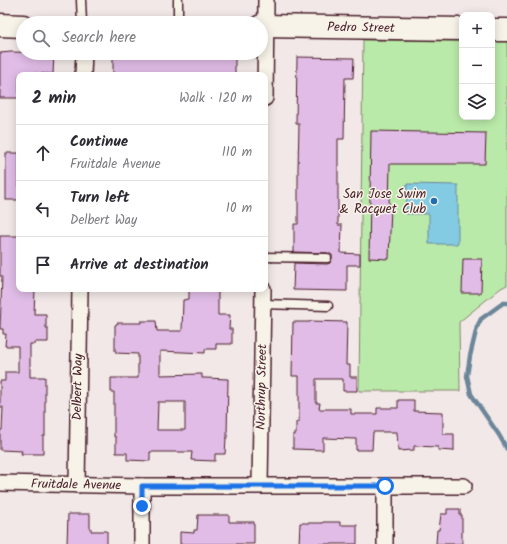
<!DOCTYPE html>
<html lang="en">
<head>
<meta charset="utf-8">
<style>
  body { margin:0; font-family:Kalam,sans-serif; background:#f2f2f3; color:#2b2b33 }
  .controls { position:absolute; right:12px; top:12px; display:grid; overflow:hidden; border-radius:8px; box-shadow:0 2px 10px #0003 }
  .controls button { width:36px; height:36px; display:grid; place-items:center; padding:0; border:0; border-bottom:1px solid #e1e1e2; background:#fff; color:#2b2b33; font:20px sans-serif }
  .stop { position:absolute; width:12px; height:12px; margin:-9px; border:3px solid #1a73e8; border-radius:50%; background:#fff }
  .stop.end { background:#1a73e8; border-color:#fff; box-shadow:0 1px 4px #0008 }
  .list { margin:0; padding:0; list-style:none }
  h2 { display:flex; justify-content:space-between; align-items:center; height:52px; margin:0; padding:0 16px; font-size:17px }
  h2 small { font-size:13px; font-weight:400; color:#7c7c81 }
  .list li { display:grid; grid-template-columns:26px 1fr auto; gap:12px; align-items:center; box-sizing:border-box; height:56px; padding:0 16px; border-top:1px solid #e1e1e2 }
  .list b { display:block; font-size:15px; white-space:nowrap }
  .list p { margin:0; font-size:13px; white-space:nowrap; color:#7c7c81 }
  .list em { font-size:13px; font-style:normal; color:#7c7c81 }
  .icon { flex:none; width:22px; height:22px; fill:none; stroke:currentColor; stroke-width:2; stroke-linecap:round; stroke-linejoin:round }
  .map { position:relative; flex:none; width:507px; height:544px; overflow:hidden }
  .search { position:absolute; background:#fff; box-shadow:0 2px 10px #0003; left:16px; top:16px; width:252px; height:44px; display:flex; align-items:center; gap:10px; box-sizing:border-box; padding:0 14px; border-radius:22px; color:#7c7c81; font-size:15px }
  .panel { position:absolute; background:#fff; box-shadow:0 2px 10px #0003; left:16px; top:72px; width:252px; height:220px; border-radius:8px }
  .map>svg:first-child { display:block }
  .green { fill:#baeaa9; stroke:#82846a }
  .water { fill:#82cbe2; stroke:#6c8699 }
  .lines { fill:none; stroke-linecap:round; stroke-linejoin:round }
  .stream { stroke:#6c8699; stroke-width:4.5 }
  .building { fill:#e0bce6; stroke:#4a1f2b; fill-rule:evenodd }
  .lane-casing { stroke:#4a1f2b; stroke-width:11 }
  .street-casing { stroke:#4a1f2b; stroke-width:18 }
  .secondary-casing { stroke:#4a1f2b; stroke-width:25 }
  .lane { stroke:#f7f3e8; stroke-width:8 }
  .street { stroke:#f7f3e8; stroke-width:15 }
  .secondary { stroke:#f7f3e8; stroke-width:22 }
  .route { stroke:#1a73e8; stroke-width:5 }
  .poi-dot { fill:#1f6fb2; stroke:#f7f3e8; stroke-width:1.5 }
  .labels { text-anchor:middle; dominant-baseline:central; stroke-width:3; stroke-linejoin:round; paint-order:stroke }
  .street-label { font-size:13px; fill:#4a1f2b; stroke:#f7f3e8 }
  .poi-label { font-size:13px; fill:#4a1f2b; stroke:#f7f3e8; text-anchor:end }
</style>
</head>
<body>
<div class="map">
<svg width="507" height="544" viewBox="0 0 507 544">
  <rect width="100%" height="100%" fill="#f2e8e8"/>
  <filter id="ink" filterUnits="userSpaceOnUse"><feTurbulence type="fractalNoise" baseFrequency=".025" numOctaves="2"/><feDisplacementMap in="SourceGraphic" scale="8" xChannelSelector="R" yChannelSelector="G"/><feConvolveMatrix kernelMatrix="1 2 1 2 8 2 1 2 1" color-interpolation-filters="sRGB"/></filter>
  <g filter="url(#ink)">
    <path class="green" d="M363 40 462 41V117H492V41H507V285L501 288 459 322 460 391H359Z"/>
    <path class="water" d="M407 184 458 185V244H429V214H406Z"/>
    <g class="lines">
      <path class="stream" d="M507 303H503L481 319 477 327 470 356 467 376 471 394 499 435 507 449"/>
    </g>
    <g class="building">
      <path d="M11 52 54 53 53 74 30 73 29 75H19V98H0V53Z"/>
      <path d="M113 54 235 56V75H113Z"/>
      <path d="M297 57 354 58 353 78H345L344 139H338V225H342L341 253 360 254V265H347V291L293 290 294 263 327 264 330 263 332 258V255L327 253 294 252V224H298V169L299 124H296Z"/>
      <path d="M371 131 486 133 485 164H390L389 206H391L389 259 369 258Z"/>
      <rect x="6" y="153" width="13" height="47"/>
      <path d="M0 236H19V289H35L34 314H46V328H48V342H35V344H30V377H45V436H43V454H21L22 451 0 450V430H2L3 407H0V381H5V372H18V346H5L6 334H3V329H0L2 276H0Z"/>
      <path d="M463 259H482L481 293H462Z"/>
      <path d="M189 289H218V315H230L229 329H232V344H216V349H205V353L160 351V375L202 374V378H205L228 379 227 438H226L225 454H215V461L191 460 192 452H150V461L127 460V453H116V437H114V392H111V378H138V354L116 353V351H115V325H116L117 323H141V321H156L157 331H182L183 300 189 299ZM158 402H185V430H157Z"/>
      <path d="M310 321 347 322 346 365H350V377H357V391H343V379H316V403H320L319 409H351V414H377V408H398V400H414V411L443 412V434H454V451L438 450V447L414 446V450L398 451 397 432H373L372 450H356V439L323 438V450L293 449V434H296V422H299V376H292L293 322H310Z"/>
      <path d="M447 509H460V515H462V544H436L437 530H439L441 514H447Z"/>
      <path d="M68 514H90V528H91V531H107V544H67Z"/>
      <path d="M198 515H229V522H254V544H180V532L194 533V530H197Z"/>
      <path d="M323 522H340V525H357V544H299L300 523H323Z"/>
    </g>
    <g class="lines">
      <g class="lane-casing">
        <g id="lane">
          <path d="M81 0 82 23"/>
          <path d="M178 23V0"/>
          <path d="M265 257 327 258"/>
          <path d="M263 304 328 306"/>
        </g>
      </g>
      <g class="street-casing">
        <g id="street">
          <path d="M83 75 84 53"/>
          <path d="M265 98 266 0"/>
          <path d="M0 483 142 486H464"/>
          <path d="M77 485 80 289"/>
          <path d="M260 485 263 289"/>
          <path d="M142 486V544"/>
          <path d="M385 486V544"/>
        </g>
      </g>
      <g class="secondary-casing">
        <g id="secondary">
          <path d="M0 25 23 26"/>
          <path d="M261 26 462 29"/>
          <path d="M492 30H507"/>
        </g>
      </g>
      <use href="#lane" class="lane"/>
      <use href="#street" class="street"/>
      <use href="#secondary" class="secondary"/>
    </g>
  </g>
  <g class="lines" filter="url(#ink)">
    <path class="route" d="M142 506V486H385"/>
  </g>
  <circle class="poi-dot" cx="434" cy="201" r="4"/>
  <g class="labels">
    <g class="street-label">
      <text transform="translate(361 28) rotate(1)">Pedro Street</text>
      <text transform="translate(78 387) rotate(-89)">Delbert Way</text>
      <text transform="translate(262 387) rotate(-89)">Northrup Street</text>
      <text transform="translate(76 485) rotate(1)">Fruitdale Avenue</text>
    </g>
    <g class="poi-label">
      <text x="426" y="194">San Jose Swim<tspan x="426" dy="15">&amp; Racquet Club</tspan></text>
    </g>
  </g>
</svg>
<div class="controls">
<button>+</button>
<button>−</button>
<button><svg class="icon" aria-label="layers" viewBox="0 0 24 24"><path d="M12 4l9 5-9 5-9-5zM3 14l9 5 9-5"/></svg></button>
</div>
<div class="stop" style="left:385px;top:486px"></div>
<div class="stop end" style="left:142px;top:506px"></div>
<div class="search"><svg class="icon" aria-label="search" viewBox="0 0 24 24"><circle cx="10" cy="10" r="6"/><path d="M15 15l6 6"/></svg>Search here</div>
<section class="panel">
<h2>2 min<small>Walk · 120 m</small></h2>
<ul class="list">
<li><svg class="icon" aria-label="ahead" viewBox="0 0 24 24"><path d="M12 20V5M6 11l6-6 6 6"/></svg><div><b>Continue</b><p>Fruitdale Avenue</p></div><em>110 m</em></li>
<li><svg class="icon" aria-label="left" viewBox="0 0 24 24"><path d="M17 20v-9H6M10 6l-5 5 5 5"/></svg><div><b>Turn left</b><p>Delbert Way</p></div><em>10 m</em></li>
<li><svg class="icon" aria-label="arrive" viewBox="0 0 24 24"><path d="M6 21V4h12l-3 4 3 4H6"/></svg><div><b>Arrive at destination</b></div></li>
</ul>
</section>
</div>
</body>
</html>
